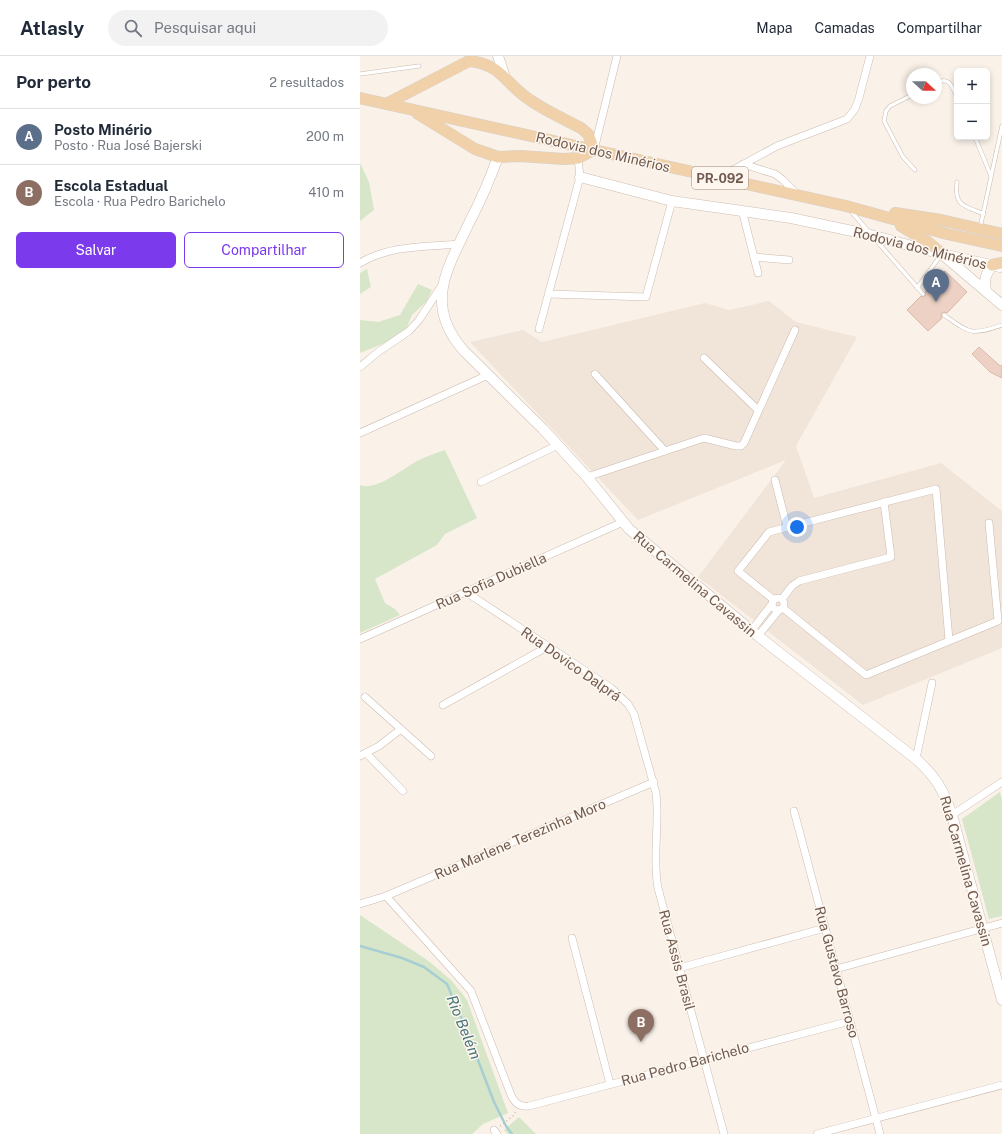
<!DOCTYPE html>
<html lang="pt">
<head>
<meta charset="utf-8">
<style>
  body { margin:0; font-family:"Public Sans",sans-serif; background:#f2f2f3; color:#1f2937 }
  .controls { position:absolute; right:12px; top:12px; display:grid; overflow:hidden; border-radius:6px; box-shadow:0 2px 6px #0003 }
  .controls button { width:36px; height:36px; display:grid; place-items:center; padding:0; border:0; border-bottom:1px solid #e0e1e3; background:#fff; color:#1f2937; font:20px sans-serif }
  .compass { position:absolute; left:546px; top:12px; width:36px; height:36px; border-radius:50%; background:#fff; box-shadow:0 2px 6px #0003; rotate:111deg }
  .you { position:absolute; left:437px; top:471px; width:14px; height:14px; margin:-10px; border:3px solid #fff; border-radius:50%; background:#1a73e8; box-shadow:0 0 0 6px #1a73e833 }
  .badge { display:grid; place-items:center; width:26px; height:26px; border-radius:50%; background:#7c3aed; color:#fff; font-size:13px; font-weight:700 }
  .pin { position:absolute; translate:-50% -33px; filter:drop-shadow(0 1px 2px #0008) }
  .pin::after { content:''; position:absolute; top:21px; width:14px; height:12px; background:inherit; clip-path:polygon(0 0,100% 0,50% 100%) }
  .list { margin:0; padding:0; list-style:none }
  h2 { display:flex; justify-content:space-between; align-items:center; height:52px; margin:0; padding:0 16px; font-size:17px }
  h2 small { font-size:13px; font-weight:400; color:#747a83 }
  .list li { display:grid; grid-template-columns:26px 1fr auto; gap:12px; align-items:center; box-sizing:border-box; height:56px; padding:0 16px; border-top:1px solid #e0e1e3 }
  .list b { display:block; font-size:15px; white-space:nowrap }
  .list p { margin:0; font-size:13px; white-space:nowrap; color:#747a83 }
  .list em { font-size:13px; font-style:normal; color:#747a83 }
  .actions { display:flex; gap:8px; padding:12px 16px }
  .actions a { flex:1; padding:9px 0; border:1px solid #7c3aed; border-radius:6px; text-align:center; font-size:14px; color:#7c3aed }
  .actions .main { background:#7c3aed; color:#fff }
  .icon { flex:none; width:22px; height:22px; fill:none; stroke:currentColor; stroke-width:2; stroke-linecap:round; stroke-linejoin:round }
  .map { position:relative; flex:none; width:642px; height:1078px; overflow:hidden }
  header { display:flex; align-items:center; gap:24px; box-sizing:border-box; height:56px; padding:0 20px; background:#fff; border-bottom:1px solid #e0e1e3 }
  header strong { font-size:19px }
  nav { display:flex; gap:22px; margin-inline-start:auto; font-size:14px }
  .search { width:280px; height:36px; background:#f2f2f3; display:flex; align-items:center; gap:10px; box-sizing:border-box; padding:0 14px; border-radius:22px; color:#747a83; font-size:15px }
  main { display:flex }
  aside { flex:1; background:#fff }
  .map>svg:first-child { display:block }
  .residential { fill:#f1e4d9 }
  .green { fill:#d7e6c9 }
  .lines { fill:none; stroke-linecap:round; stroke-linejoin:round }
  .stream { stroke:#a7ced2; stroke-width:2.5 }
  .building { fill:#ecd1c4; stroke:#dcb8a7 }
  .lane-casing { stroke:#cbbab0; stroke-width:4.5 }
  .street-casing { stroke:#cbbab0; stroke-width:8 }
  .secondary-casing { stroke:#cfbcb1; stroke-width:11 }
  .primary-casing { stroke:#d7d1ce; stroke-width:12 }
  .path { stroke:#d1b5a7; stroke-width:1.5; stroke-dasharray:1 3; stroke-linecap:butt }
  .lane { stroke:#fff; stroke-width:3.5 }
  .street { stroke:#fff; stroke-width:7 }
  .secondary { stroke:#fff; stroke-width:10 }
  .primary { stroke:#f0d1aa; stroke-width:11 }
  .labels { text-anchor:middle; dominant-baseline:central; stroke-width:3; stroke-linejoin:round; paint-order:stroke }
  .shield { fill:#fdf7ef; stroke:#9b8980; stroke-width:1 }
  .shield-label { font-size:13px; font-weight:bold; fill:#715a50 }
  .street-label { font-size:14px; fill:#715a50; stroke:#fdf7ef }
  .water-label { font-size:15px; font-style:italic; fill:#49767b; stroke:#fdf7ef }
</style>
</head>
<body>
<header>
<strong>Atlasly</strong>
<div class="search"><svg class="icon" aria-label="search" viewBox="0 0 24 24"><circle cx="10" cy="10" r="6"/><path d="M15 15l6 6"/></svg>Pesquisar aqui</div>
<nav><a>Mapa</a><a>Camadas</a><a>Compartilhar</a></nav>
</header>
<main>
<aside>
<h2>Por perto<small>2 resultados</small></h2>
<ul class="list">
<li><span class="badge" style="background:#5c6f8a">A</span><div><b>Posto Minério</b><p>Posto · Rua José Bajerski</p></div><em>200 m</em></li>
<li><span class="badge" style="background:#8d6e63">B</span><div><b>Escola Estadual</b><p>Escola · Rua Pedro Barichelo</p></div><em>410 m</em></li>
</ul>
<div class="actions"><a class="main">Salvar</a><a>Compartilhar</a></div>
</aside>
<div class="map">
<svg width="642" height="1078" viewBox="0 0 642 1078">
  <rect width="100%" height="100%" fill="#faf2e9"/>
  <path class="residential" d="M409 245 436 266 497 281 436 390 454 442 581 407 642 455V592L503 649 338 521 426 404 278 464 110 286 163 274 182 286 345 247 369 254Z"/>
  <g class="green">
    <path d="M0 107 9 126 14 154 0 165Z"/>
    <path d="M7 213 11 231 0 238V217Z"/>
    <path d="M58 228 72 234 66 246 52 259 46 273 32 284 0 297V264L18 266 40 259Z"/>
    <path d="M85 394 117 462 85 478 77 489 15 523 25 547 35 553 40 559 0 577V429C16 436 45 411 59 404 67 400 76 397 85 394Z"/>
    <path d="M640 736 642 744V860L629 863 602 763Z"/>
    <path d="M0 859 70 906 92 925 107 944 148 1057 123 1068 112 1078H0Z"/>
    <path d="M159 1061 176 1078H148L144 1074Z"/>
  </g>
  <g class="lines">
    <path class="stream" d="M0 890 42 902 64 911 87 928 108 978 134 1046 146 1070 152 1078"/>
  </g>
  <g class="building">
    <path d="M585 215 607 236 587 257 584 256 582 257 581 259 582 262 568 275 547 254 561 240 563 241 565 240V236Z"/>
    <path d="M619 291 639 309 642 310V322L630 316 612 298Z"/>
  </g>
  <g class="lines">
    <g class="lane-casing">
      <g id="lane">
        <path d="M0 18 59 10"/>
        <path d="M576 27C589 20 592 30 597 41"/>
        <path d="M552 39 530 50 526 55 524 65 543 101 555 114"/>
        <path d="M615 81 631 120"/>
        <path d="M597 126C594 150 604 150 624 158"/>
        <path d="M490 154 508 175"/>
        <path d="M620 172 642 70"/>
        <path d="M515 183 563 238"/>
        <path d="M557 232 581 199"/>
        <path d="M584 259C610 277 611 280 642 269"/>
      </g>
    </g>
    <g class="street-casing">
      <g id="street">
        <path d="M234 94 257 0"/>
        <path d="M383 108 415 118 423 124 437 138"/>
        <path d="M360 121 417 90 487 63 495 53 499 42 510 0"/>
        <path d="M382 154 398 217"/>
        <path d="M394 201 429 204"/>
        <path d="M0 207C30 189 65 191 99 188"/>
        <path d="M189 238 286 241 312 145"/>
        <path d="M179 273 220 121 218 102"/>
        <path d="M344 302 398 354"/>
        <path d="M0 311 18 296 49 275 59 264 82 229"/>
        <path d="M235 318 305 395"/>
        <path d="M0 377 128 319"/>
        <path d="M227 421 344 382 376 390H381L384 387 435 274"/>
        <path d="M415 424 427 471"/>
        <path d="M121 426 198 389"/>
        <path d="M106 536 251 632 268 648 274 658 296 737C300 769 292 800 298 832L364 1078"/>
        <circle cx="418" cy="548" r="6"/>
        <path d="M422 543 432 530 439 525 531 501 524 446"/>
        <path d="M414 544 378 515 409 476 576 433 589 584"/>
        <path d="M423 552 506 619 638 565 629 467"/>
        <path d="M391 575 412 548"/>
        <path d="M398 580 419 554"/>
        <path d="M0 583 263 466"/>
        <path d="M5 641 71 700"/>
        <path d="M83 649 187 591"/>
        <path d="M6 697 43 735"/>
        <path d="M0 700 19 690 41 673"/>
        <path d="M556 703 572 627"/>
        <path d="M434 755 520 1078"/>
        <path d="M592 759 642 726"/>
        <path d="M26 840 111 935 151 1039C155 1047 159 1051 169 1050L490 965"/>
        <path d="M0 848 26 840 294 726"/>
        <path d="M212 882 250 1028"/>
        <path d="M319 912 465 872"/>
        <path d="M476 913 642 867"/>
        <path d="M134 1074 137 1078"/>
        <path d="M457 1078 642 1029"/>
      </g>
    </g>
    <g class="secondary-casing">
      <g id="secondary">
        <path d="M138 0 145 21"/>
        <path d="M138 101C130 123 121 144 110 165 88 212 63 247 103 294L183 373 227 421 269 473 398 580 556 703C576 721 583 733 592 759L642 944"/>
        <path d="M220 121 312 145 431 162 511 179 582 198 640 211"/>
        <path d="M583 199 642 249"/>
        <path d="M626 235C624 223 625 220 632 209"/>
      </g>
    </g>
    <g class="primary-casing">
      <g id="primary">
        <path d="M0 42 486 150 587 178 642 190"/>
        <path d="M26 48 109 5C142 8 145 28 170 44 186 55 204 63 221 72L228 78 234 94"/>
        <path d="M58 58 115 93 138 101 160 100 204 103 218 102 234 94"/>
        <path d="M535 157 581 164 642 178"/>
        <path d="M541 170 568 186 582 198"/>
        <path d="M632 209 642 207"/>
      </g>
    </g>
    <path class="path" d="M140 1070 153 1060 156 1055"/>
    <use href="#lane" class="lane"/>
    <use href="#street" class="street"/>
    <use href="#secondary" class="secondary"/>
    <use href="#primary" class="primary"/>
  </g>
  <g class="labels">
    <rect class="shield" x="332" y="111" width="56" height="22" rx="3"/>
    <g class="shield-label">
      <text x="360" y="122">PR-092</text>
    </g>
    <g class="street-label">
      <text transform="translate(243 96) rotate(13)">Rodovia dos Minérios</text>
      <text transform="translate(560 192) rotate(14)">Rodovia dos Minérios</text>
      <text transform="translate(131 525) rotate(-24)">Rua Sofia Dubiella</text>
      <text transform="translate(335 528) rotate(40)">Rua Carmelina Cavassin</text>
      <text transform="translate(211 608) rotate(35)">Rua Dovico Dalprá</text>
      <text transform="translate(160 783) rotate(-23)">Rua Marlene Terezinha Moro</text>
      <text transform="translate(606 815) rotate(74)">Rua Carmelina Cavassin</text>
      <text transform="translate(317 904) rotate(75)">Rua Assis Brasil</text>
      <text transform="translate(477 916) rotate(75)">Rua Gustavo Barroso</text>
      <text transform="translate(325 1008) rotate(-15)">Rua Pedro Barichelo</text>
    </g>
    <g class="water-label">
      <text transform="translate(104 971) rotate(68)">Rio Belém</text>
    </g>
  </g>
</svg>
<div class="controls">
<button>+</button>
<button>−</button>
</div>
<svg class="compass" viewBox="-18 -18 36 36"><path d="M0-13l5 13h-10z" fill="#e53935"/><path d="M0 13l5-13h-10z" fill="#747a83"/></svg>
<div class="you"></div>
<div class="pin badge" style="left:576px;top:246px;background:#5c6f8a">A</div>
<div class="pin badge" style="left:281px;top:986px;background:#8d6e63">B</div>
</div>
</main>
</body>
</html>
